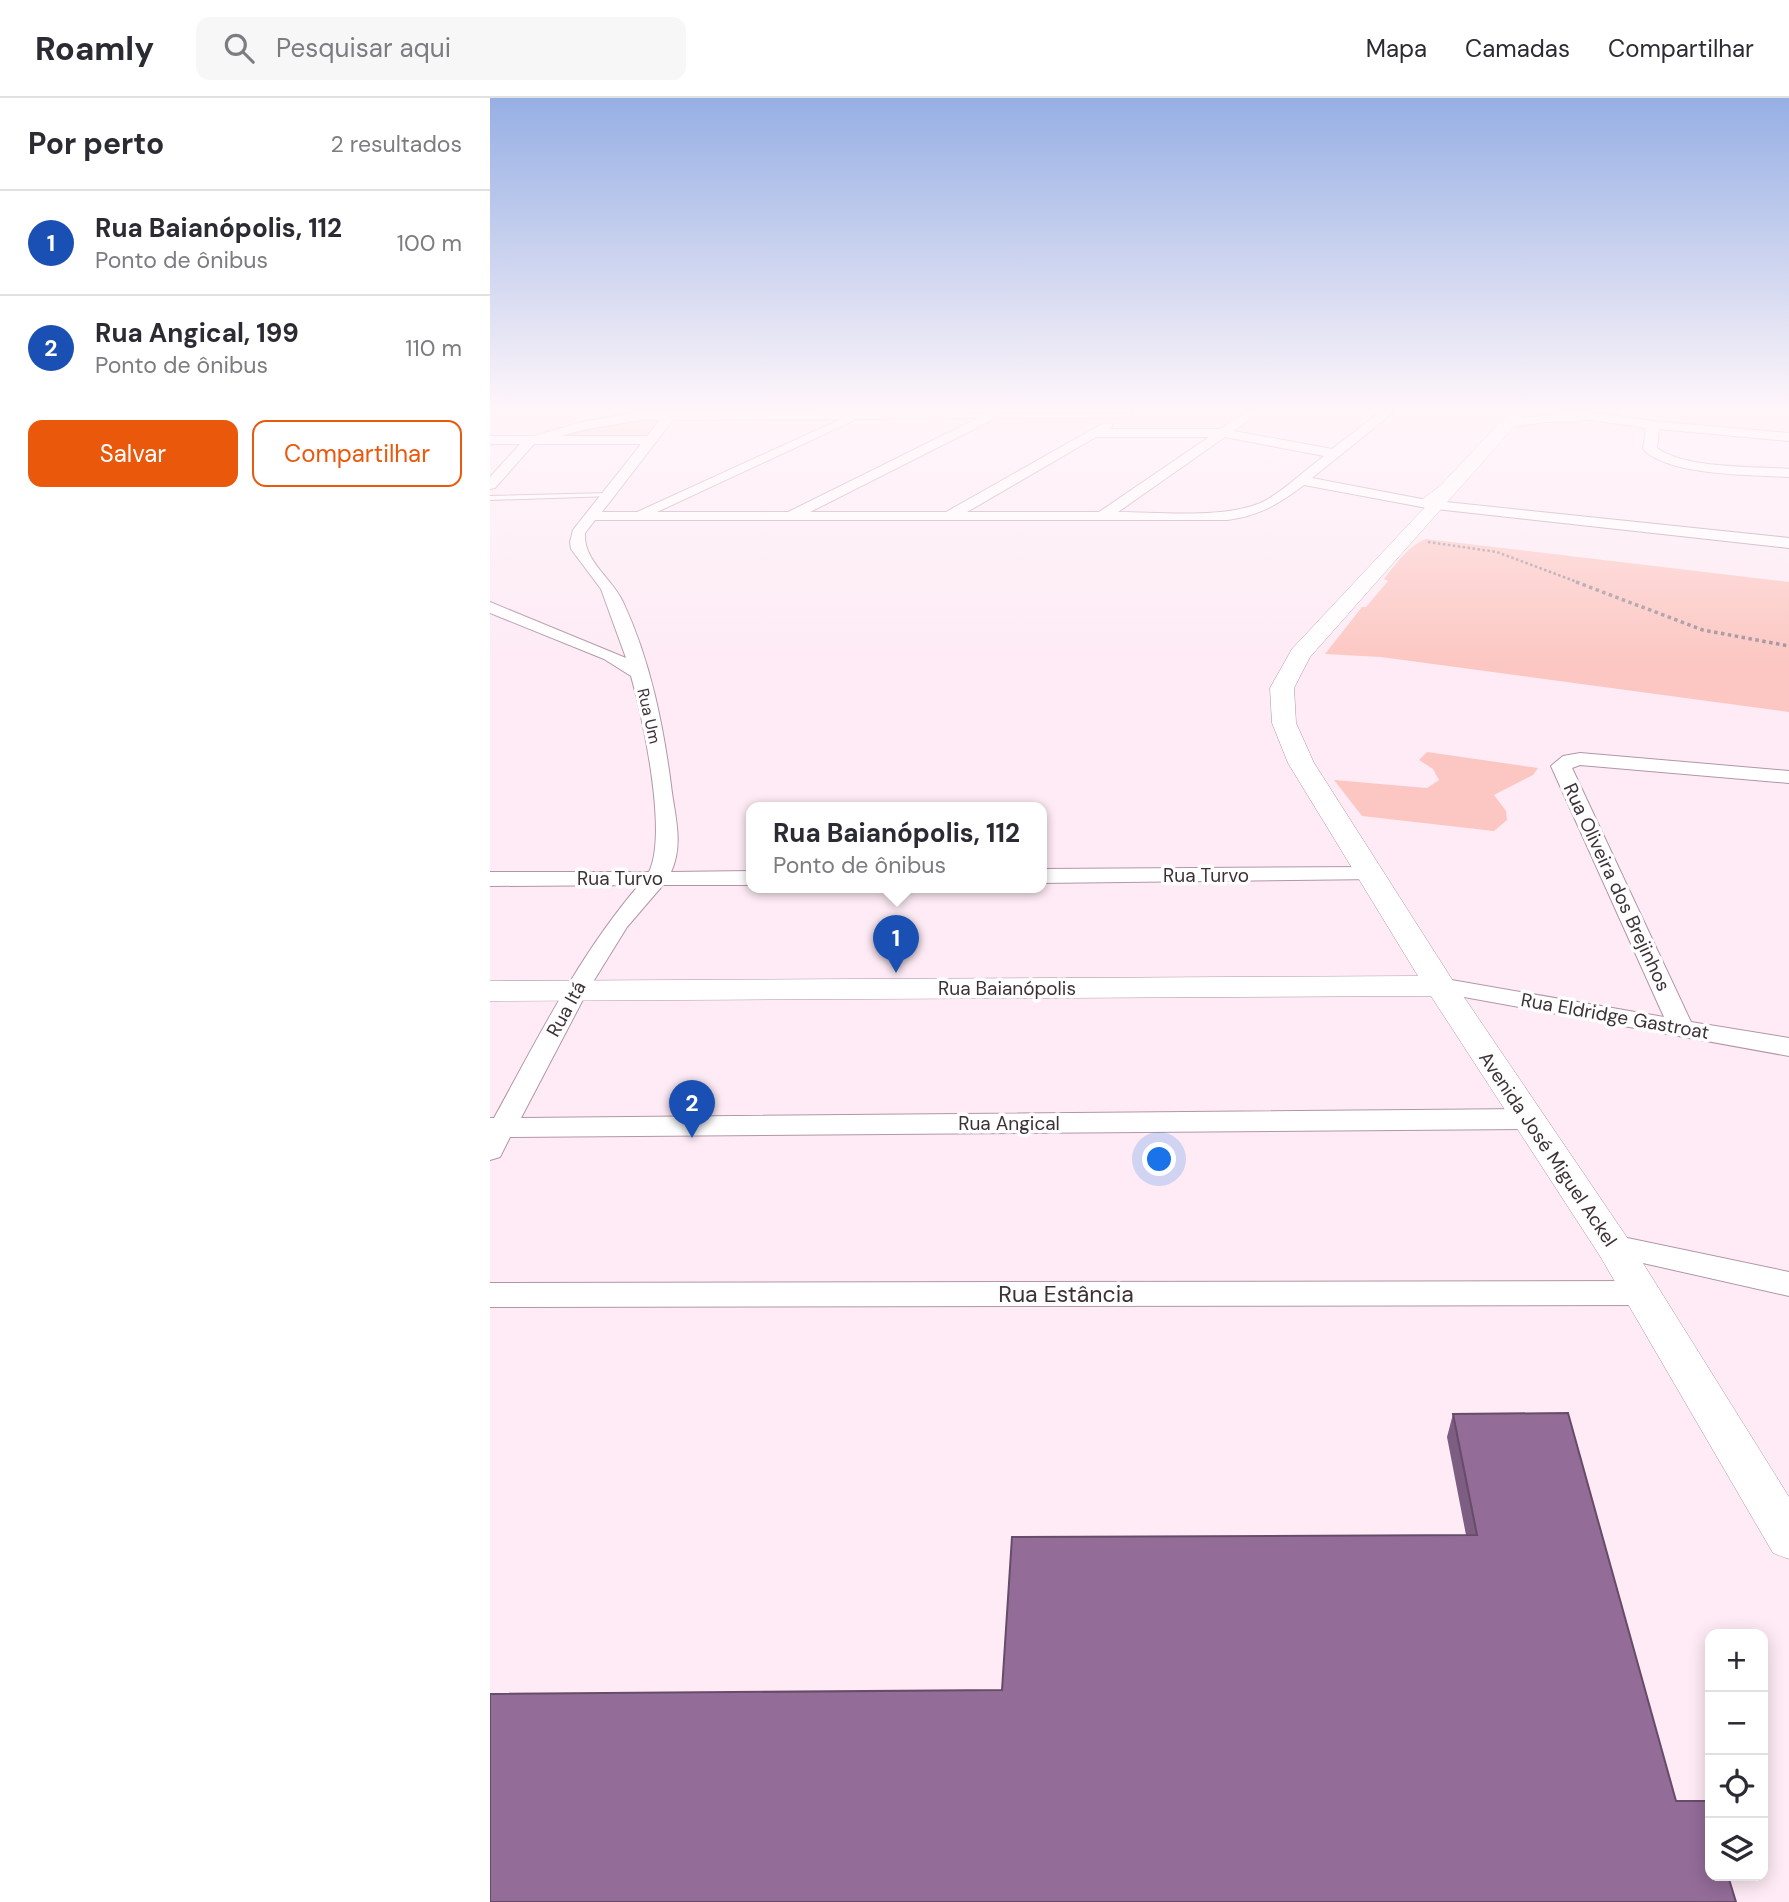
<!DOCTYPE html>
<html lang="pt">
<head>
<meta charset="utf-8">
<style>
  body { margin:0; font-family:"DM Sans",sans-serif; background:#f7f7f7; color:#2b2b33 }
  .controls { position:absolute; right:21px; bottom:21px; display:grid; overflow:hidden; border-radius:14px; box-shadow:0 4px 18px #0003 }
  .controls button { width:63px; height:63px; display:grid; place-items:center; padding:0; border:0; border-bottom:2px solid #e1e1e2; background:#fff; color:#2b2b33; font:35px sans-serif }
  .you { position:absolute; left:670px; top:1062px; width:24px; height:24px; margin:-18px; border:5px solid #fff; border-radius:50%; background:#1a73e8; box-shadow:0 0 0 10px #1a73e833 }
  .badge { display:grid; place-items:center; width:46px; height:46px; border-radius:50%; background:#ea580c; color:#fff; font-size:23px; font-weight:700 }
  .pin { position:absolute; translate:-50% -58px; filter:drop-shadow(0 2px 4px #0008) }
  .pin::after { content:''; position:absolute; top:37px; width:24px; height:21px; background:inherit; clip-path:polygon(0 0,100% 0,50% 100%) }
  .popup { position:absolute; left:256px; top:704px; width:301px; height:91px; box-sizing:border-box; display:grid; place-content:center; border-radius:14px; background:#fff; filter:drop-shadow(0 2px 5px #0005); font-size:23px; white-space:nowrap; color:#7c7c81 }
  .popup b { font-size:26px; color:#2b2b33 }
  .popup::after { content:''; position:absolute; left:50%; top:100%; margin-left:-14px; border:14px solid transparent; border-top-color:#fff }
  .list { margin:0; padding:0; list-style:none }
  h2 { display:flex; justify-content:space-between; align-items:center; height:91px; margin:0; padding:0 28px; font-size:30px }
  h2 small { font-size:23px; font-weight:400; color:#7c7c81 }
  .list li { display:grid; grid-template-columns:46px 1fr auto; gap:21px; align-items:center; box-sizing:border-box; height:105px; padding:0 28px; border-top:2px solid #e1e1e2 }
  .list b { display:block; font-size:26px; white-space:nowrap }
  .list p { margin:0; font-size:23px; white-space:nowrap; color:#7c7c81 }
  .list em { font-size:23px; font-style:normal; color:#7c7c81 }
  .actions { display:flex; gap:14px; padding:21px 28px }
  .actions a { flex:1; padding:16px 0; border:2px solid #ea580c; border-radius:14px; text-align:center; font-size:24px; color:#ea580c }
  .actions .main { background:#ea580c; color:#fff }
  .icon { flex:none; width:38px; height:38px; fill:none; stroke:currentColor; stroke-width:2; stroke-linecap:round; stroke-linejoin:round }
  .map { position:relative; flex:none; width:1299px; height:1804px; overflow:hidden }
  header { display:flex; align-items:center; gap:42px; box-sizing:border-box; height:98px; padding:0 35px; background:#fff; border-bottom:2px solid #e1e1e2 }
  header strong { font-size:33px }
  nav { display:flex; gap:38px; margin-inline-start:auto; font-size:24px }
  .search { width:490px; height:63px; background:#f7f7f7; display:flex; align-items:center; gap:18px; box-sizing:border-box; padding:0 24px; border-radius:14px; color:#7c7c81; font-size:26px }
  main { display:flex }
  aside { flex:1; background:#fff }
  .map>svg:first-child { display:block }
  .green { fill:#fcc7c2 }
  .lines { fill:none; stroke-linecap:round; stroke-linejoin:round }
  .service-casing { stroke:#b296a6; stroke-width:2 }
  .minor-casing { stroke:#b296a6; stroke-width:2 }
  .tertiary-casing { stroke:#b296a6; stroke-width:1 }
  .path-far1 { stroke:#a09199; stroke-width:2.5; stroke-dasharray:2.5 2.5; stroke-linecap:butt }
  .path { stroke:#a09199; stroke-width:3.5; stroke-dasharray:3.5 3.5; stroke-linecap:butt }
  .service { fill:#fff; fill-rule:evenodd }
  .minor { fill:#fff; fill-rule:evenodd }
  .tertiary { fill:#fff; fill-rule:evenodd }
  .wall { fill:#7e5d83 }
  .building { fill:#936c98; stroke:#674c6a; stroke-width:2 }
  .labels { text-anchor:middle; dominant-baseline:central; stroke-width:7; stroke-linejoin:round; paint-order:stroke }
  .far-street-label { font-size:16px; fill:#3d3138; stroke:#fefefe }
  .street-label { font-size:19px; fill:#3d3138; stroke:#fefefe }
  .near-street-label { font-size:23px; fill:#3d3138; stroke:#fefefe }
</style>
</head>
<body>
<header>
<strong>Roamly</strong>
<div class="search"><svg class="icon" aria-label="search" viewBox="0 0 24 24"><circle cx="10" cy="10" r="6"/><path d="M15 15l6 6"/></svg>Pesquisar aqui</div>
<nav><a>Mapa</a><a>Camadas</a><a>Compartilhar</a></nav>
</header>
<main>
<aside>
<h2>Por perto<small>2 resultados</small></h2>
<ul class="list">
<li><span class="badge" style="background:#1a4fb4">1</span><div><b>Rua Baianópolis, 112</b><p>Ponto de ônibus</p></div><em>100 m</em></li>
<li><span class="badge" style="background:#1a4fb4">2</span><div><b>Rua Angical, 199</b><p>Ponto de ônibus</p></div><em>110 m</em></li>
</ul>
<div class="actions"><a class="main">Salvar</a><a>Compartilhar</a></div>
</aside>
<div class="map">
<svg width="1299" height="1804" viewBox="0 0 1299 1804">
  <rect width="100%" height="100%" fill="#feebf5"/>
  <g class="green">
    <path d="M170 320 154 339 61 340 124 324Z"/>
    <path d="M936 441 1299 484V614L891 559 835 556 872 509H876L898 483 894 481C905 467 919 447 936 441Z"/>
    <path d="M937 654 1048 670 1043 677 1004 697 1016 713 1017 722 1004 733 872 718 844 682 937 690 949 682 943 671 929 662Z"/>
  </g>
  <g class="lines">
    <g class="service-casing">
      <path id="service" d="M119 395 121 396V398L0 402V398Z"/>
    </g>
    <g class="minor-casing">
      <g id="minor">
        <path d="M151 314 642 316 636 320H506L320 414H456L617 323 623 327 619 331H730L756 314H770L744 333 842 351 890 314H904L822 380 937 402 1299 440V450L937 410 814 387C789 406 769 418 737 422H105L95 435C93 463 122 480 133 504 161 564 174 630 182 695 186 722 193 748 181 774L261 773V787H173L137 829 98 892 31 1020 1038 1011 1048 1014 1051 1021 1048 1028 1038 1031 20 1039 10 1059 0 1062V1020H4C48 940 89 857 149 787L0 788V774H159C178 735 153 621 141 578L114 561 0 515V504L136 560 111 491 81 451 80 444 83 432 151 346H44L5 390 0 391V379L30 346H0V338H43L96 323ZM488 320 298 414H167L367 321ZM351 321 147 414H112L183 322ZM151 322H170L157 338H71L97 331ZM606 339H719L609 414H477ZM735 339 834 358C815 372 798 389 778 401 743 422 670 414 628 414Z"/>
        <path d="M1065 314H1097L1163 323 1299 335V343L1169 331 1167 350C1196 371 1263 368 1299 371V379C1263 377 1178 378 1153 351L1156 330 1092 321 1086 324H1055L1017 330 1011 326 1017 322 1066 316Z"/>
        <path d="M1090 655 1299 673V685L1090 667 1082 670 1201 924 1299 940V958L941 893 938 888 941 883 950 880 1174 919 1061 668 1073 658Z"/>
        <path d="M880 769 888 771 891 776 888 781 551 785V771Z"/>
        <path d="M1123 1137 1299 1174V1198L1113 1156 1108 1148 1113 1140Z"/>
        <path d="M1152 1183 1163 1186 1167 1195 1163 1204 1152 1207 0 1209V1185Z"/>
      </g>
    </g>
    <g class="tertiary-casing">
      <path id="tertiary" d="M1020 314H1037L820 559 804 590 806 625 824 665 963 883 1136 1138 1299 1399V1461L1283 1455 1110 1158 941 898 0 903V883L928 878 798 665 782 625 780 590 802 551 936 408 930 403 950 388Z"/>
    </g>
    <path class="path-far1" d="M938 444 1007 454 1090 485"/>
    <path class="path" d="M1086 484 1213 532 1299 548"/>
    <use href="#service" class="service"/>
    <use href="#minor" class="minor"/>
    <use href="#tertiary" class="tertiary"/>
  </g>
  <path class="wall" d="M963 1316 1186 1703 512 1592 976 1437 957 1339Z"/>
  <path class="building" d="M1078 1315 1186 1703H1216L1220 1717V1778H1238L1246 1804H0V1596L512 1592 522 1439 987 1437 963 1316Z"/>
  <linearGradient id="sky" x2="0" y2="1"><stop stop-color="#96afe4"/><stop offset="0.55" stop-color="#fff6fa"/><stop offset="1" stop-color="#fff6fa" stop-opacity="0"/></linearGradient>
  <rect width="1299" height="566" fill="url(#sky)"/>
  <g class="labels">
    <g class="far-street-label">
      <text transform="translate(159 618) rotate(77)">Rua Um</text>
    </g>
    <g class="street-label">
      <text x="716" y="777">Rua Turvo</text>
      <text x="130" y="780">Rua Turvo</text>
      <text transform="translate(1127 789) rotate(65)">Rua Oliveira dos Brejinhos</text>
      <text x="517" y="890">Rua Baianópolis</text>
      <text transform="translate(76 911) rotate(-61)">Rua Itá</text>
      <text transform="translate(1125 918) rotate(10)">Rua Eldridge Gastroat</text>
      <text x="519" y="1025">Rua Angical</text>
      <text transform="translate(1058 1051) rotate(56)">Avenida José Miguel Ackel</text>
    </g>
    <g class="near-street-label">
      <text x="576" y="1196">Rua Estância</text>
    </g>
  </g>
</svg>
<div class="controls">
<button>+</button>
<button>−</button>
<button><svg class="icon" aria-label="locate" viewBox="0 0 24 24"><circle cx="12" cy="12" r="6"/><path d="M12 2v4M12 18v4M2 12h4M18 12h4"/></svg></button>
<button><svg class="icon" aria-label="layers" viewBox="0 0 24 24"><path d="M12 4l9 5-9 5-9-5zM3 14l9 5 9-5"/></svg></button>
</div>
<div class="you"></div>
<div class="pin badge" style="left:406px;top:875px;background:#1a4fb4">1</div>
<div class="popup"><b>Rua Baianópolis, 112</b>Ponto de ônibus</div>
<div class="pin badge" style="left:202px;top:1040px;background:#1a4fb4">2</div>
</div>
</main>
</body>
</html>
